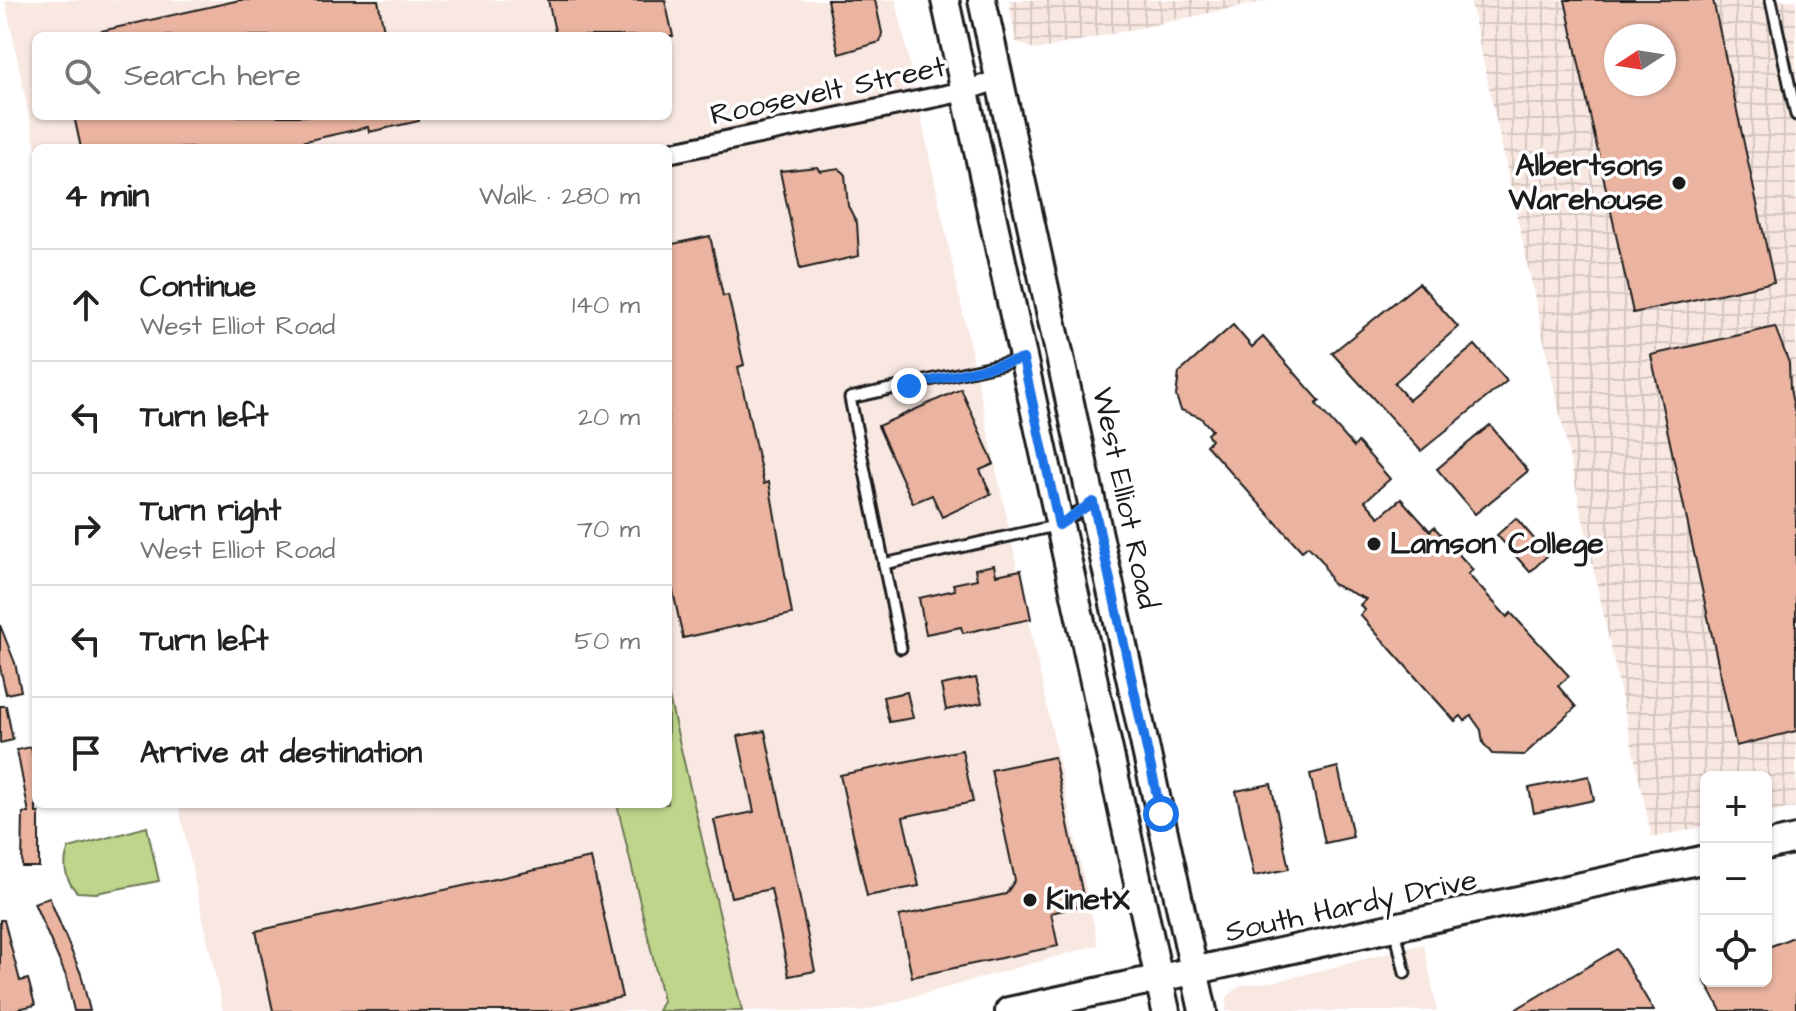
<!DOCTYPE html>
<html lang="en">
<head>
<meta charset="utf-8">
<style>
  body { margin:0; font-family:"Architects Daughter",sans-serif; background:#f6f6f6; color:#222 }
  .controls { position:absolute; right:24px; bottom:24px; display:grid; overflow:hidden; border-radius:12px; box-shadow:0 2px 6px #0004 }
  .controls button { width:72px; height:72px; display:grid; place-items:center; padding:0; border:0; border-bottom:2px solid #e0e0e0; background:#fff; color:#222; font:40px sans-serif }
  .compass { position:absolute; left:1604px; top:24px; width:72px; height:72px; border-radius:50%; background:#fff; box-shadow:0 2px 6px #0004; rotate:258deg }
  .stop { position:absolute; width:24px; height:24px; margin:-18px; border:6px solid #1a73e8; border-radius:50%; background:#fff }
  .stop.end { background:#1a73e8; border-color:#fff; box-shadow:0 2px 8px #0008 }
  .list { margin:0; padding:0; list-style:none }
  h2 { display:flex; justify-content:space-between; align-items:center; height:104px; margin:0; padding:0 32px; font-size:34px }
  h2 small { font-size:26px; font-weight:400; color:#767676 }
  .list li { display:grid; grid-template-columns:52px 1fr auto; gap:24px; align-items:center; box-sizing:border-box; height:112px; padding:0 32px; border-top:2px solid #e0e0e0 }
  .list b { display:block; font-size:30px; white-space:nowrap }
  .list p { margin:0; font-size:26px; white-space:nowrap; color:#767676 }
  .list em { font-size:26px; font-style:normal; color:#767676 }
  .icon { flex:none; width:44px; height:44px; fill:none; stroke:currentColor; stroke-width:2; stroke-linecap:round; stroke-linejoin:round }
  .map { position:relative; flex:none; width:1796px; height:1011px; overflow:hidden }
  .search { position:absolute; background:#fff; box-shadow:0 2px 6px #0004; left:32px; top:32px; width:640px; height:88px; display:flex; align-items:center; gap:20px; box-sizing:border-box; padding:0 28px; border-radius:12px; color:#767676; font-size:30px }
  .panel { position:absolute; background:#fff; box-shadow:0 2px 6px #0004; left:32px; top:144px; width:640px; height:664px; border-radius:12px }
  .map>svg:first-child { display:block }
  .built { fill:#f9e8e2; fill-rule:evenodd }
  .industrial { fill:url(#industrial-grid); fill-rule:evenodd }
  .green { fill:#bed58b; stroke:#6d7854; stroke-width:2 }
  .building { fill:#eab4a0; stroke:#1c1c1c; stroke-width:2; fill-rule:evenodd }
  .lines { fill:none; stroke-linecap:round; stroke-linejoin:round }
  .lane-casing { stroke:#1c1c1c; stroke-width:15 }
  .street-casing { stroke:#1c1c1c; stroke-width:24 }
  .secondary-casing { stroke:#1c1c1c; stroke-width:32 }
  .lane { stroke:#fff; stroke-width:9 }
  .street { stroke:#fff; stroke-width:18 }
  .secondary { stroke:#fff; stroke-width:26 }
  .route { stroke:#1a73e8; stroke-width:10 }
  .poi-dot { fill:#1c1c1c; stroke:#fff; stroke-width:3 }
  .labels { text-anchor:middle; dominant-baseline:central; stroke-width:7; stroke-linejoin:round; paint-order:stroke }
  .street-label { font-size:30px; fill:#1c1c1c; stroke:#fff }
  .poi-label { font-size:30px; font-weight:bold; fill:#1c1c1c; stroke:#fff; text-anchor:start }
</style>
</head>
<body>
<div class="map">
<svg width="1796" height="1011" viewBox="0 0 1796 1011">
  <defs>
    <pattern id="industrial-grid" width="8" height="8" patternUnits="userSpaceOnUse" patternTransform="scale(2)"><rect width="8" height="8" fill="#f9e8e2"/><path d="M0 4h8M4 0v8" fill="none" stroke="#d5c6c1"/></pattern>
  </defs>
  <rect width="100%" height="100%" fill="#fff"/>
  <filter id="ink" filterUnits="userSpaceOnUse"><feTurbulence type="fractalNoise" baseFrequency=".0125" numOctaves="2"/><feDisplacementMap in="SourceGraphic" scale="16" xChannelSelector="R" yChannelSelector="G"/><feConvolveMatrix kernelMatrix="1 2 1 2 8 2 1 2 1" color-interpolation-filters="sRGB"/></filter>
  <g filter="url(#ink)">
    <g class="built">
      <path d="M5 0H896L1098 945 863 1011H223L178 804H668V148L36 149ZM36 36H668V116H36Z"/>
      <path d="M1424 944 1437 1011H1226L1227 997 1241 985 1278 981Z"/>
    </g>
    <g class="industrial">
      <path d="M1009 0H1271L1036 50 1016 42Z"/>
      <path d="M1470 0H1796V807L1766 813V777H1706V826L1652 838ZM1616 36H1664V84H1616Z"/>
    </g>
    <g class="green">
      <path d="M668 693 742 1011H658L663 1001 617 804H668Z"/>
      <path d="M147 827 159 881 96 893 77 892C65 880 62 864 69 848Z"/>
    </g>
    <g class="building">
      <path d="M240 0H378L385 36H101V31Z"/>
      <path d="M548 0H665L673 36H556Z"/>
      <path d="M827 0H875L882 33 880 42 839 54Z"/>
      <path d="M1565 0H1713L1774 282 1633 313ZM1616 36H1664V84H1616Z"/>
      <path d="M74 116H419V121L369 132 368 127 274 148H81Z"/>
      <path d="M817 167 820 171 839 168 845 175 848 206 857 223 859 256 800 269 780 171Z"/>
      <path d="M710 236 723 296 728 295 744 365 738 367 764 484 769 482 792 614 683 638 668 568V245Z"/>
      <path d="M1419 283 1458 327 1394 383 1409 400 1475 345 1507 381 1421 451 1332 353Z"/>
      <path d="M1233 325 1252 347 1263 337 1320 401 1316 404 1354 447 1358 442 1390 479 1365 501 1379 517 1401 499 1430 531 1434 527 1473 570 1468 574 1507 617 1511 613 1569 676 1558 686 1576 707 1524 755 1492 754 1483 743 1481 730 1471 716 1465 721 1461 716 1455 721 1360 615 1365 610 1360 605 1366 599 1332 584 1322 561 1308 546 1302 551 1206 445 1211 440 1207 434 1212 430 1200 417 1181 410 1176 396 1179 373Z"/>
      <path d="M1775 327 1789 363 1790 389 1796 418V731L1736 746 1651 355Z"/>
      <path d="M961 389 994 464 980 470 991 494 942 517 932 495 913 503 878 426Z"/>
      <path d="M1490 425 1528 471 1475 514 1437 469Z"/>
      <path d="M1516 518 1548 555 1530 572 1497 535Z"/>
      <path d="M994 565 996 575 1021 570 1031 619 963 633 961 627 926 634 919 598 955 590 953 584 977 579 975 569Z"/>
      <path d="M0 625 15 663 21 691 6 694 0 667Z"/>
      <path d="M976 678 982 703 946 710 941 685Z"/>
      <path d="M907 692 913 718 889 722 883 697Z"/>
      <path d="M0 706H6L13 740 0 743Z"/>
      <path d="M765 731 815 971 789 976 771 889 731 897 714 820 754 812 738 736Z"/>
      <path d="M31 747 36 770V813H39V867H22L23 813H29L17 750Z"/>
      <path d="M962 750 973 802 903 817 919 886 867 896 840 775Z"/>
      <path d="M1054 757 1085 905 1051 913 1058 946 912 977 899 916 1006 894 1015 880 991 770Z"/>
      <path d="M1338 767 1353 837 1325 843 1310 774Z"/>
      <path d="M1589 776 1594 800 1534 813 1529 788Z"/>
      <path d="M1271 784 1289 869 1254 876 1236 791Z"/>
      <path d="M591 858 622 997 573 1008 574 1011H273L256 931Z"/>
      <path d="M49 897 81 974 90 1011H74L66 976 34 903Z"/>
      <path d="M0 920H4L20 981 28 979 35 1005 10 1011H0Z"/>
      <path d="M1796 936V1011H1721L1705 981H1766V948Z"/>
      <path d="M1617 949 1654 1011H1513Z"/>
    </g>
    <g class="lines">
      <g class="lane-casing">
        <g id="lane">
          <path d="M1771 0 1796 115"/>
          <path d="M884 564 1059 525 1090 504"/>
          <path d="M901 648 850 398 1019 360"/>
          <path d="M1395 929 1405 973"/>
        </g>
      </g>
      <g class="street-casing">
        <path id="street" d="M668 153 965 91 1000 79"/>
      </g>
      <g class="secondary-casing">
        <g id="secondary">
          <path d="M945 0 1166 1011"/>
          <path d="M982 0 1203 1011"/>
          <path d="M1766 846 1796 839"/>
          <path d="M1009 1011 1706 859"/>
        </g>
      </g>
      <use href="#lane" class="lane"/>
      <use href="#street" class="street"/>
      <use href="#secondary" class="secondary"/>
    </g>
  </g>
  <g class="lines" filter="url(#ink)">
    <path class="route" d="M909 386 1023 359 1059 525 1093 502 1161 814"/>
  </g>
  <g class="poi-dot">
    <circle cx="1679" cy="183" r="8"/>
    <circle cx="1374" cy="544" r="8"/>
    <circle cx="1030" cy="900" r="8"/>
  </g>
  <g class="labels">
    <g class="street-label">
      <text transform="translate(828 91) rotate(-12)">Roosevelt Street</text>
      <text transform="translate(1125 498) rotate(78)">West Elliot Road</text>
      <text transform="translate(1351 906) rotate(-12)">South Hardy Drive</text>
    </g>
    <g class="poi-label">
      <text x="1663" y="166" text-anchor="end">Albertsons<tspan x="1663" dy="34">Warehouse</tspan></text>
      <text x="1390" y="544">Lamson College</text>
      <text x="1046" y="900">KinetX</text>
    </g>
  </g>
</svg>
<div class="controls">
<button>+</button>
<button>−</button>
<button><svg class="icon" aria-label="locate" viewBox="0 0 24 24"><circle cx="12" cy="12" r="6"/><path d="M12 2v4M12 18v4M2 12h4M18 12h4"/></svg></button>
</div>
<svg class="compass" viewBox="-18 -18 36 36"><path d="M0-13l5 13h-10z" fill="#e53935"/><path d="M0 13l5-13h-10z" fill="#767676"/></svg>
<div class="stop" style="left:1161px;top:814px"></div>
<div class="stop end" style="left:909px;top:386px"></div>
<div class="search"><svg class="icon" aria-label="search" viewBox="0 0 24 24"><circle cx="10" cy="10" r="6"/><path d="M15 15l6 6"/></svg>Search here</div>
<section class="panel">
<h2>4 min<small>Walk · 280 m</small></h2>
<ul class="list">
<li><svg class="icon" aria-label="ahead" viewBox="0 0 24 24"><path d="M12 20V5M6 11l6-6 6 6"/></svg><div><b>Continue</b><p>West Elliot Road</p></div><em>140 m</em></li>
<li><svg class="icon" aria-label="left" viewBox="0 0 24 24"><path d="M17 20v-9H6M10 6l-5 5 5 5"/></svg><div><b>Turn left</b></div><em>20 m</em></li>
<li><svg class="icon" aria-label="right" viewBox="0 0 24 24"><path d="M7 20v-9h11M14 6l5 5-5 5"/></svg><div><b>Turn right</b><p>West Elliot Road</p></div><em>70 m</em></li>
<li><svg class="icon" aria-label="left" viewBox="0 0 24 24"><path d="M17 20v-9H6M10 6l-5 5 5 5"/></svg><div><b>Turn left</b></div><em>50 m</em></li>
<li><svg class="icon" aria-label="arrive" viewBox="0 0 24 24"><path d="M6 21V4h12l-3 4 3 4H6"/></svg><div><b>Arrive at destination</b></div></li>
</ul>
</section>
</div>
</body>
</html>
